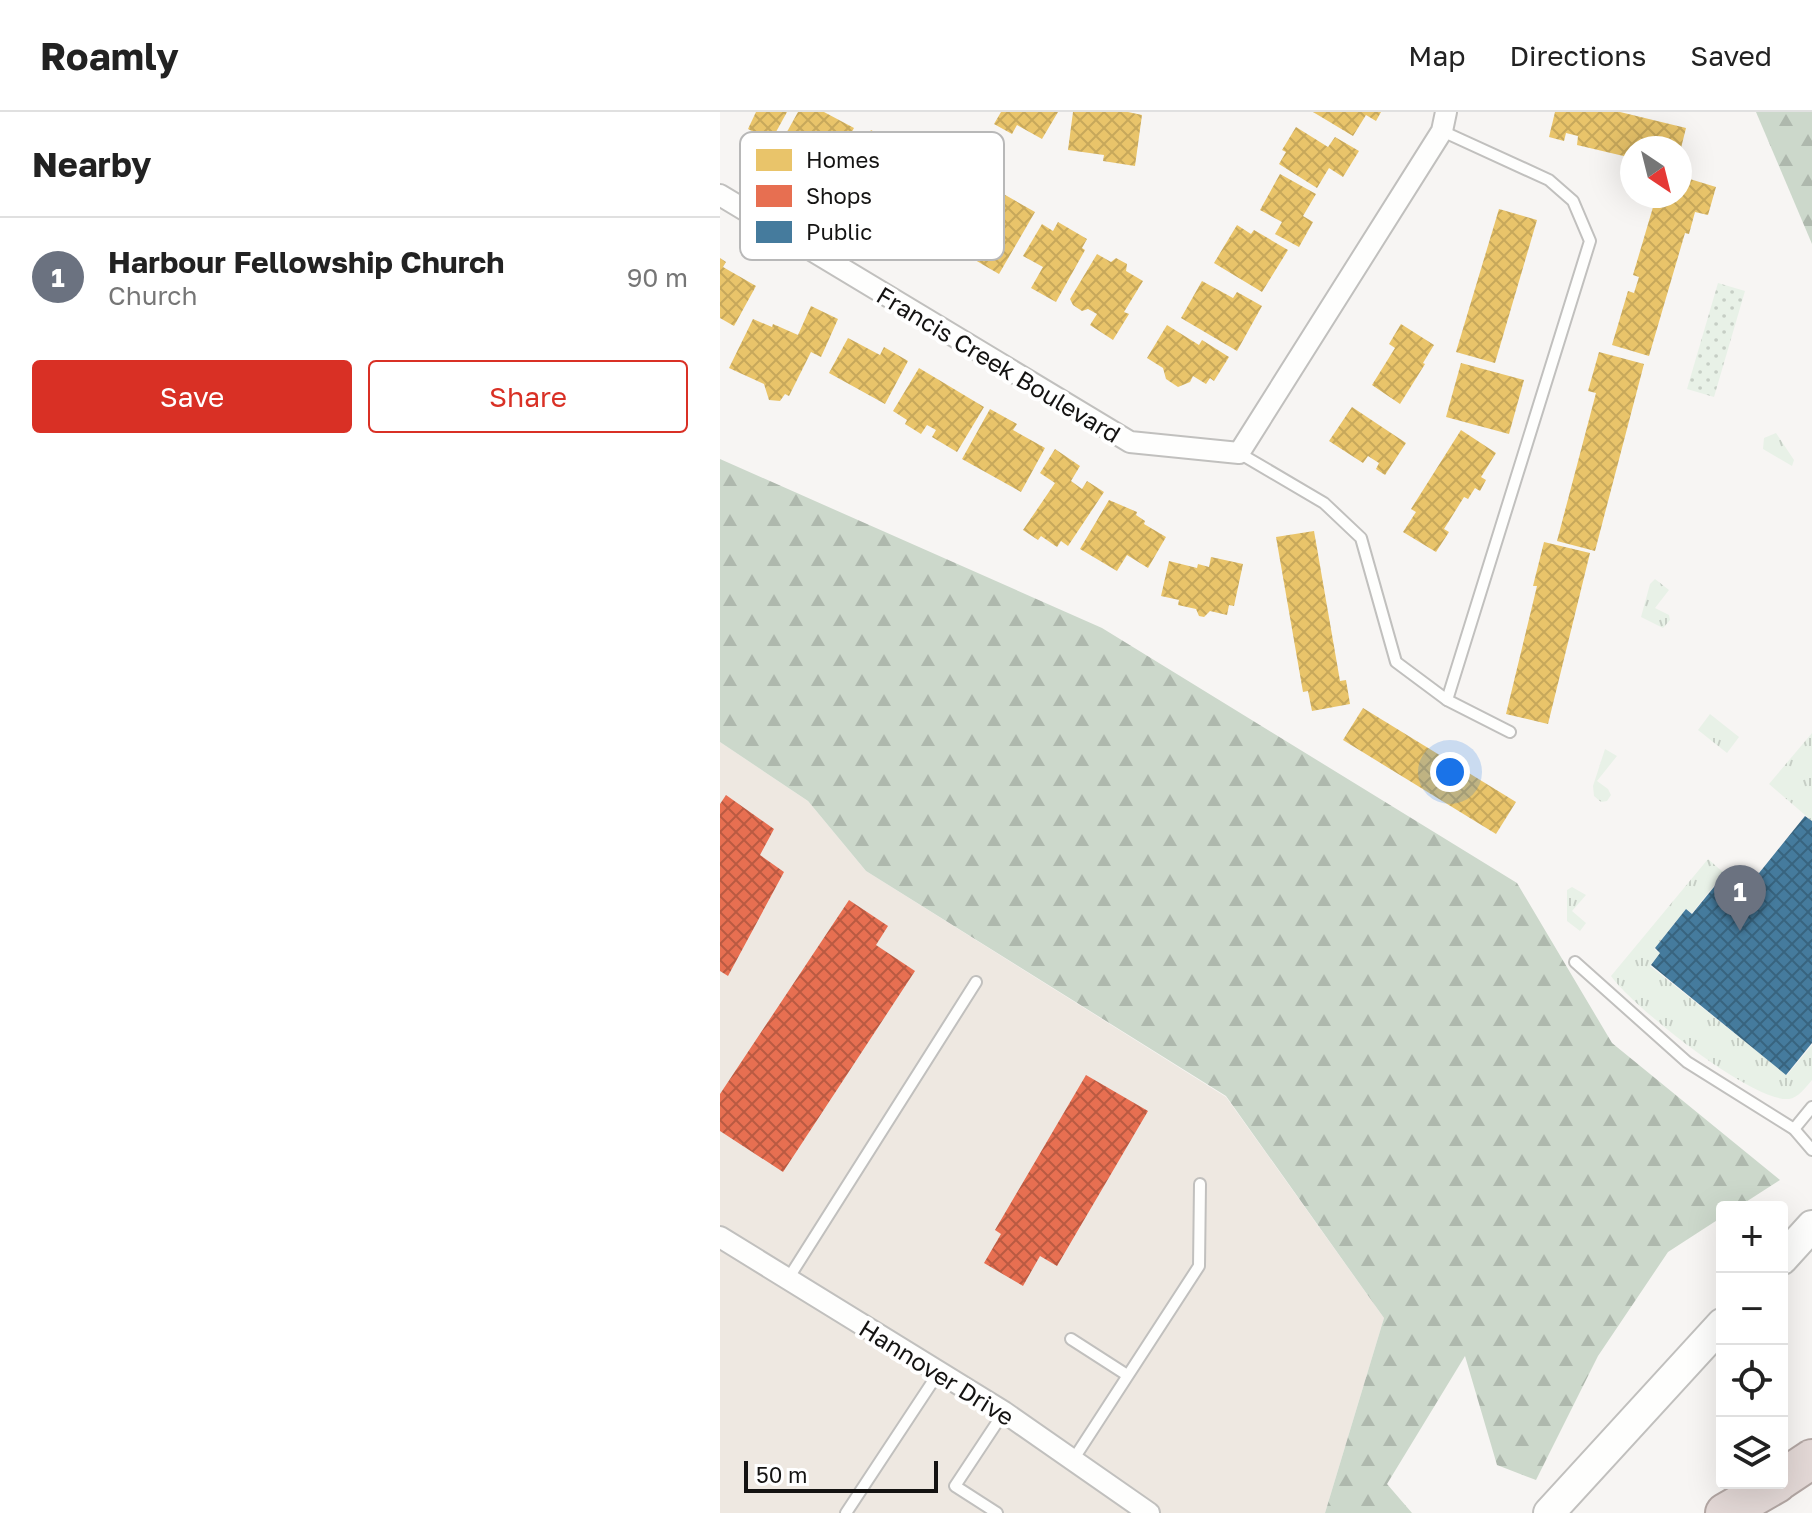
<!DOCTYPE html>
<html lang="en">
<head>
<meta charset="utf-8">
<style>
  body { margin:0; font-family:"Golos Text",sans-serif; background:#f2f2f2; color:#222 }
  .controls { position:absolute; right:24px; bottom:24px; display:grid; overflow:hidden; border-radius:8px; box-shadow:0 8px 32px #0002 }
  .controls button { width:72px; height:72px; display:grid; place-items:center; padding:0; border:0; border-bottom:2px solid #e0e0e0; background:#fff; color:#222; font:40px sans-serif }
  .compass { position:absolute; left:900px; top:24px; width:72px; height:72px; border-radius:50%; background:#fff; box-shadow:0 8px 32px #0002; rotate:145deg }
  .scale { position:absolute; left:24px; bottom:20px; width:194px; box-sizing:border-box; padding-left:8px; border:4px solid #141312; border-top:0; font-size:22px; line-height:28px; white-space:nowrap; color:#141312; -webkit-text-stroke:6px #fff; paint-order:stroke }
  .you { position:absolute; left:730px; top:660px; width:28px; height:28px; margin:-20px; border:6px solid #fff; border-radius:50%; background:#1a73e8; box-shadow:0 0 0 12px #1a73e833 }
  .badge { display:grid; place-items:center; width:52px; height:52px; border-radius:50%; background:#d93025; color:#fff; font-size:26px; font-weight:700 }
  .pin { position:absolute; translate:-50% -66px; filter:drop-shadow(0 2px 4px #0008) }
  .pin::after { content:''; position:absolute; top:42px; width:28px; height:24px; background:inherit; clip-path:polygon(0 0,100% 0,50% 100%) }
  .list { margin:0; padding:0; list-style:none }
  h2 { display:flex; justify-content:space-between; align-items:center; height:104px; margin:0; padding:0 32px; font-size:34px }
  h2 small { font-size:26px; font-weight:400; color:#767676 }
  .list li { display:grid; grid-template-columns:52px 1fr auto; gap:24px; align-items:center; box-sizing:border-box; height:120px; padding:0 32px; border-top:2px solid #e0e0e0 }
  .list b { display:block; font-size:30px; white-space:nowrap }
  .list p { margin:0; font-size:26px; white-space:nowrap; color:#767676 }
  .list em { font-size:26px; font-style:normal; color:#767676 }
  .actions { display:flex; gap:16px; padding:24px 32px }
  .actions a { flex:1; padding:18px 0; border:2px solid #d93025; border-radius:8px; text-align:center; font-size:28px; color:#d93025 }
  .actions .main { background:#d93025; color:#fff }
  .icon { flex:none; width:44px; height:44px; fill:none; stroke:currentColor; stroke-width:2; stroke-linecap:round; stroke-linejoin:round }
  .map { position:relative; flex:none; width:1092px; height:1401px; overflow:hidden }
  header { display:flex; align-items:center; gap:48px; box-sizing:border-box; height:112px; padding:0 40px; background:#fff; border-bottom:2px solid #e0e0e0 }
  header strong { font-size:38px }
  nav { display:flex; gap:44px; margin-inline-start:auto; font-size:28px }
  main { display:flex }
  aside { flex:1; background:#fff }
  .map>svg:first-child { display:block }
  .built { fill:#eee8e1 }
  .grass { fill:url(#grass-tufts) }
  .forest { fill:url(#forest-firs) }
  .garden { fill:url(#garden-dots) }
  .homes { fill:url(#homes-cross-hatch) }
  .shops { fill:url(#shops-cross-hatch) }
  .public { fill:url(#public-cross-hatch) }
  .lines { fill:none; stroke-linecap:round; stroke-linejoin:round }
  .lane-casing { stroke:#c1c0be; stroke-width:14 }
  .street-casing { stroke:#c1c0be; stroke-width:24 }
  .secondary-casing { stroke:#c1c0be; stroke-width:34 }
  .highway-casing { stroke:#b2a6a3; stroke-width:42 }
  .lane { stroke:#fefefd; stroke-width:10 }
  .street { stroke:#fefefd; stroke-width:20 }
  .secondary { stroke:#fefefd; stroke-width:30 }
  .highway { stroke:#e3d8d6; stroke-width:38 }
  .labels { text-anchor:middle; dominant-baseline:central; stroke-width:8; stroke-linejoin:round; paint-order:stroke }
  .street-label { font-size:24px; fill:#141312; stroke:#fff }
  .key { fill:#fff; stroke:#b8b8b8; stroke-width:2 }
  .key-label { font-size:22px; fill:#141312 }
</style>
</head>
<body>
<header>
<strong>Roamly</strong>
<nav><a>Map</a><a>Directions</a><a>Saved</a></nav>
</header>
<main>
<aside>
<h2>Nearby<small></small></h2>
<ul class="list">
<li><span class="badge" style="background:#6b7280">1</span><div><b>Harbour Fellowship Church</b><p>Church</p></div><em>90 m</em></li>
</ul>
<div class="actions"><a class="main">Save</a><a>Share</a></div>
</aside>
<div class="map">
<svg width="1092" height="1401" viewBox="0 0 1092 1401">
  <defs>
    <pattern id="grass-tufts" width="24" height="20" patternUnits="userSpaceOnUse" patternTransform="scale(2)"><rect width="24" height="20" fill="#e8f1e7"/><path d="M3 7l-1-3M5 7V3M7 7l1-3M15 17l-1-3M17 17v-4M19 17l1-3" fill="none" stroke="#c6cec5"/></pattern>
    <pattern id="forest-firs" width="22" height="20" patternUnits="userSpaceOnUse" patternTransform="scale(2)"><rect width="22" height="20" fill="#ccd8cb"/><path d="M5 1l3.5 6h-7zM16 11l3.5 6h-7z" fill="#aeb8ad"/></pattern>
    <pattern id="garden-dots" width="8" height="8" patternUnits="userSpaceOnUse" patternTransform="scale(2)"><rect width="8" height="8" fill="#e8f1e7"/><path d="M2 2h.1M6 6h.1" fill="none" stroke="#c6cec5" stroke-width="1.8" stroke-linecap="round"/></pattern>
    <pattern id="homes-cross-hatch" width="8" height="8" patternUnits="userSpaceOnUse" patternTransform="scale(2)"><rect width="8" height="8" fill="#e9c46a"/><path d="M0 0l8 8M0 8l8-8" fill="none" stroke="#c7a85b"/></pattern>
    <pattern id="shops-cross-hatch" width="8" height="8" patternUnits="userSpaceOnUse" patternTransform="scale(2)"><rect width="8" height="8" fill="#e76f51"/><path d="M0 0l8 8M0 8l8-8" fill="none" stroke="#ba5a42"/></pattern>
    <pattern id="public-cross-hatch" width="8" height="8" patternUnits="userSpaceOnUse" patternTransform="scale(2)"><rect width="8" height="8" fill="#457b9d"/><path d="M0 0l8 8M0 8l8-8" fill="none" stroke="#38647f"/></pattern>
  </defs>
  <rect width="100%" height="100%" fill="#f7f5f3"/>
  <path class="built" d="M0 630 88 689 146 759 506 985 664 1206 605 1401H0Z"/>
  <g class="grass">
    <path d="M1056 321 1074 348 1072 354 1043 337 1044 326Z"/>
    <path d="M935 467 949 478 935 496 949 503 950 508 943 516 921 505 930 472Z"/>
    <path d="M990 602 1019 625 1007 641 978 618Z"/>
    <path d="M1092 621V709L1049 672Z"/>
    <path d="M885 637 897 644 877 669 888 677 891 683 887 689 881 690 874 684 873 674Z"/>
    <path d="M988 747 1004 761 972 801 966 797 934 837 940 841 930 854 1067 963 1092 933V968C1086 975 1078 986 1069 987 1033 991 912 894 891 864Z"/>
    <path d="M852 775 866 783 852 799 866 811 860 819 847 809V778Z"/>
  </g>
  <g class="forest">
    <path d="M1036 0H1092V132Z"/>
    <path d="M0 347 382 516 797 771 892 931 1060 1068 1018 1095H1002V1105L948 1140 878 1244 816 1368 777 1353 745 1244 667 1372 692 1401H605L664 1206 506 984 146 759 88 689 0 630Z"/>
  </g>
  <path class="garden" d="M998 171 1025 179 994 285 967 277Z"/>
  <g class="homes">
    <path d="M36 0H67L51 29 28 17Z"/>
    <path d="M78 0H104L134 16 109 61 85 47 89 41 63 27Z"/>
    <path d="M281 0H338L322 27 297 13 292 22 274 12Z"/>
    <path d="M353 0H408L422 3 415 54 383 49 384 43 348 38Z"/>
    <path d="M593 0H661L656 9 646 3 633 24Z"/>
    <path d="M835 0H900L966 16 961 36H912V46L857 33 858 24 846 21 844 29 829 25Z"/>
    <path d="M576 15 608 35 615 25 639 39 623 65 609 56 597 76 559 52 566 40 562 38Z"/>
    <path d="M151 18 190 40 163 88 144 77 143 80 117 66 130 43 135 45Z"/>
    <path d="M560 62 596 82 583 104 593 110 579 135 555 122 562 110 540 98Z"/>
    <path d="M960 64 996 75 988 103 975 100 969 122 965 121 929 244 892 233 908 179 914 181 919 165 913 163 936 85 948 89 950 84H960Z"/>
    <path d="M266 72 315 100 279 162 243 141 248 132 235 125Z"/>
    <path d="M779 97 817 108 775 251 736 240Z"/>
    <path d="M338 110 367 127 362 136 365 138 336 190 311 176 323 155 303 144 322 112 333 119Z"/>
    <path d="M517 113 531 122 534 118 568 138 542 180 494 151Z"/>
    <path d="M377 142 391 150 396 146 407 152 406 159 423 169 404 200 409 202 393 228 370 213 377 202 368 197 362 199 353 193 350 187Z"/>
    <path d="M0 146 6 150 3 155 36 174 14 214 0 206Z"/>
    <path d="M482 169 513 186 517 180 542 194 517 239 461 206Z"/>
    <path d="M91 194 118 207 101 245 91 240 69 284 65 282 60 289 49 288 44 272 9 256 33 207 52 215 53 212 78 223Z"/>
    <path d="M681 212 714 233 703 251 705 252 680 292 652 273 675 236 669 232Z"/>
    <path d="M447 213 479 233 482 228 509 245 494 269 490 266 486 272 473 264 470 270 458 275 446 267 443 256 427 246Z"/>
    <path d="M128 226 160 243 164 235 188 249 165 292 109 261Z"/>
    <path d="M879 240 924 252 875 439 837 429 876 281 868 279Z"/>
    <path d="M741 251 804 268 789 322 726 305Z"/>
    <path d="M199 256 264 295 237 340 212 325 216 318 207 313 201 322 185 312 187 308 173 299Z"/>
    <path d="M632 295 686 331 665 363 656 357 659 351 648 344 643 351 609 329Z"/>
    <path d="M270 297 297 312 293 318 325 336 301 380 242 347Z"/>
    <path d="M741 318 776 341 761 365 766 368 760 379 755 376 748 387 744 385 724 417 729 420 716 440 683 420 696 400 691 397Z"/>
    <path d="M335 337 360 354 351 369 362 377 367 369 384 380 348 434 341 429 337 435 321 424 318 428 303 418 335 371 320 361Z"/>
    <path d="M389 388 417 400 416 403 425 409 424 412 446 425 428 456 407 443 397 459 360 437Z"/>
    <path d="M594 419 620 569 626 568 630 592 592 599 588 579 583 580 556 425Z"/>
    <path d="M824 430 870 441 828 612 786 602 817 474H813Z"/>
    <path d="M491 445 523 452 514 494 509 493 507 503 490 499 484 505 479 504 476 497 458 493 459 488 441 484 449 449 477 456 478 452 489 455Z"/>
    <path d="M643 596 796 690 776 722 623 628Z"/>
  </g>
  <g class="shops">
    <path d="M6 683 54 717 40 743 64 760 8 864 0 859V692Z"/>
    <path d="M129 788 168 814 156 833 195 859 63 1060 0 1019V982Z"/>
    <path d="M366 963 428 999 337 1154 320 1144 303 1174 264 1151 281 1122 275 1118Z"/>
  </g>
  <path class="public" d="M1085 704 1092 709V931L1066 963 931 853 940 841 935 836 966 797 972 802 1007 759 1027 776Z"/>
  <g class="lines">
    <g class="lane-casing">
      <g id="lane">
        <path d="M722 19 829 68 853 89 870 129 727 588"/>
        <path d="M519 341 604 391 641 426 676 550 727 588 790 620"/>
        <path d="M855 850 967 950 1074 1017 1092 1038"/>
        <path d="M1074 1017 1092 995"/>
        <path d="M68 1167 256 870"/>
        <path d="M351 1227 407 1263"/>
        <path d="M353 1348 479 1154 480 1072"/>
        <path d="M126 1401 219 1260"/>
        <path d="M277 1401 235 1374 284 1300"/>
      </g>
    </g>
    <g class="street-casing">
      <g id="street">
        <path d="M0 83 410 330 519 341 722 19 726 0"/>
        <path d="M0 1125 284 1300 429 1401"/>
      </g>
    </g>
    <g class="secondary-casing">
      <g id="secondary">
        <path d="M1062 1147 1092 1114"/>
        <path d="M829 1401 1002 1212"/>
      </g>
    </g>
    <g class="highway-casing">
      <g id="highway">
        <path d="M1062 1367 1092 1347"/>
        <path d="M1005 1401 1057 1371"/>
      </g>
    </g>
    <use href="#lane" class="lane"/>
    <use href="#street" class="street"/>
    <use href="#secondary" class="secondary"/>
    <use href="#highway" class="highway"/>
  </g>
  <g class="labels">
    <g class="street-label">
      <text transform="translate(279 252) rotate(31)">Francis Creek Boulevard</text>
      <text transform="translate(217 1260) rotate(32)">Hannover Drive</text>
    </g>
  </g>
  <rect x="20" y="20" width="264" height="128" rx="12" class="key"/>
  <rect x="36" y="37" width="36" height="22" fill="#e9c46a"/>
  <rect x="36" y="73" width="36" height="22" fill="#e76f51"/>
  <rect x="36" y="109" width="36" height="22" fill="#457b9d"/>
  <g class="key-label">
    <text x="86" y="56">Homes</text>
    <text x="86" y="92">Shops</text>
    <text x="86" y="128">Public</text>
  </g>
</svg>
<div class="controls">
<button>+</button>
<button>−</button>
<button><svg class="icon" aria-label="locate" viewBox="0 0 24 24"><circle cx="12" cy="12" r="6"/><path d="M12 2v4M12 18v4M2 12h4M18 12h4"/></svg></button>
<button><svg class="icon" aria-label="layers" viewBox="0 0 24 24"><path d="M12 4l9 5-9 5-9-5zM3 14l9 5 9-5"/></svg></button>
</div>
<svg class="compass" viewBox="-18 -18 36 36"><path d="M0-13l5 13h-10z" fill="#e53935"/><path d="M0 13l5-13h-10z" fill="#767676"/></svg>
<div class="scale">50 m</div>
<div class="you"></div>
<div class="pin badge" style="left:1020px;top:819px;background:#6b7280">1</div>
</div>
</main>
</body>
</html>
